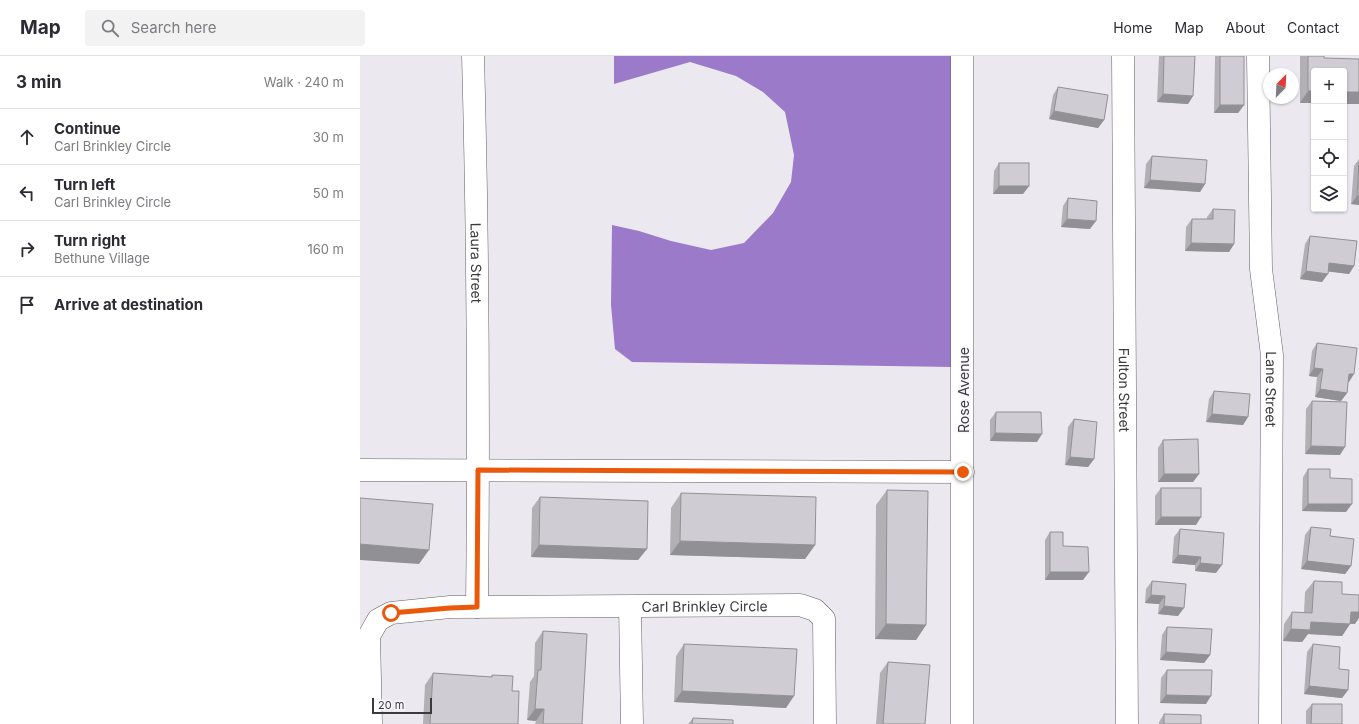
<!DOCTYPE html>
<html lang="en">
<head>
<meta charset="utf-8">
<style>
  body { margin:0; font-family:Inter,sans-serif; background:#f2f2f3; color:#2b2b33 }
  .controls { position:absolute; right:12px; top:12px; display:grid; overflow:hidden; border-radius:4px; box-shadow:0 1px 3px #0004 }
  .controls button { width:36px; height:36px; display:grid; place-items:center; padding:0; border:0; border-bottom:1px solid #e1e1e2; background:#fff; color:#2b2b33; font:20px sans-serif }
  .compass { position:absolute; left:903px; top:12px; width:36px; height:36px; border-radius:50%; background:#fff; box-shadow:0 1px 3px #0004; rotate:24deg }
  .scale { position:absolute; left:12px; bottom:10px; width:60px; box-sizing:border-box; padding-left:4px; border:2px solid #3b3a3c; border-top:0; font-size:11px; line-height:14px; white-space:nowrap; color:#3b3a3c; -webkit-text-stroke:3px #f8f6fc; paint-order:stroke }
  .stop { position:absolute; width:12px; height:12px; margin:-9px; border:3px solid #ea580c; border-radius:50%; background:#fff }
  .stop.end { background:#ea580c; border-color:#fff; box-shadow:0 1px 4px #0008 }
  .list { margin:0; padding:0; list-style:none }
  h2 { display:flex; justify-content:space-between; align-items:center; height:52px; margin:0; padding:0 16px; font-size:17px }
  h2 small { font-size:13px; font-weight:400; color:#7c7c81 }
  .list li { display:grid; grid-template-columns:26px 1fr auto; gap:12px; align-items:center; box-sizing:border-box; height:56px; padding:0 16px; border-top:1px solid #e1e1e2 }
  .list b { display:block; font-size:15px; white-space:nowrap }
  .list p { margin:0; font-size:13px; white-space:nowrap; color:#7c7c81 }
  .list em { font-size:13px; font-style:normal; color:#7c7c81 }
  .icon { flex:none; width:22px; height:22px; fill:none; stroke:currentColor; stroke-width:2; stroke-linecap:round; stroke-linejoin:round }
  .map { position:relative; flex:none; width:999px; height:668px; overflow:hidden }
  header { display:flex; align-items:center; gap:24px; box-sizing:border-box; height:56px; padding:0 20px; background:#fff; border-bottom:1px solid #e1e1e2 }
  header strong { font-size:19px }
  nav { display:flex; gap:22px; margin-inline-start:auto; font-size:14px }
  .search { width:280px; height:36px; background:#f2f2f3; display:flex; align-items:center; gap:10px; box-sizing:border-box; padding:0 14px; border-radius:4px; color:#7c7c81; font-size:15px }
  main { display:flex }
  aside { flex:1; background:#fff }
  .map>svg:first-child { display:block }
  .water { fill:#9b7ac9 }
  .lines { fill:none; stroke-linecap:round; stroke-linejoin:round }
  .street-casing { stroke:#605f64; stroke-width:23 }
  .street { stroke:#fff; stroke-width:22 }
  .wall { fill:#b2b0b5 }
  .shaded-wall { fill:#919094 }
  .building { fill:#cfcdd3; stroke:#919094 }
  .route { stroke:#ea580c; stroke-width:5 }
  .labels { text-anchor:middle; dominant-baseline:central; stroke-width:3; stroke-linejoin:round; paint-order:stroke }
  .street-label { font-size:14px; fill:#3b3a3c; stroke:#f8f6fc }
</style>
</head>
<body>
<header>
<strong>Map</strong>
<div class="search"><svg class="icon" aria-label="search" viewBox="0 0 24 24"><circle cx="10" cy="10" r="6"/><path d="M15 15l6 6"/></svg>Search here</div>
<nav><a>Home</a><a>Map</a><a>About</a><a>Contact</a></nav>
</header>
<main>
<aside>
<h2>3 min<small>Walk · 240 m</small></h2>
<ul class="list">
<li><svg class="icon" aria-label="ahead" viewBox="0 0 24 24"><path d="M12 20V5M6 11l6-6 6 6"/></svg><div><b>Continue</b><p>Carl Brinkley Circle</p></div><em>30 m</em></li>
<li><svg class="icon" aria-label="left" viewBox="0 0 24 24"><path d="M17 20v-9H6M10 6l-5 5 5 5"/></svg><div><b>Turn left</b><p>Carl Brinkley Circle</p></div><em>50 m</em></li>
<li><svg class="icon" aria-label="right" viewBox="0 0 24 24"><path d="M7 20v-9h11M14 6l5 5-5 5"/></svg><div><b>Turn right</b><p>Bethune Village</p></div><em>160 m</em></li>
<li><svg class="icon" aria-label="arrive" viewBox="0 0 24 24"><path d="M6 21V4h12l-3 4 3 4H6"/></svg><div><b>Arrive at destination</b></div></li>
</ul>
</aside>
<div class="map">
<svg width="999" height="668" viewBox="0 0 999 668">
  <rect width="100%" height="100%" fill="#ebe9ef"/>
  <path class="water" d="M254 0H592V311L272 306 255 293 251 249 252 169 279 175 311 185 351 194 384 187 413 157 431 126 434 99 425 56 403 36 376 20 330 6 254 28Z"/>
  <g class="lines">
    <g class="street-casing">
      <g id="street">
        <path id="s1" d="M113 0C118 184 119 368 117 551"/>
        <path id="s2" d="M763 0 767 668"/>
        <path id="s3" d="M898 0 901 213 912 299 910 668"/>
        <path d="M0 414 603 416"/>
        <path d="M270 551 272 668"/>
        <path id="s4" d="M11 668 9 580 18 564 31 557 90 551 440 549 455 554 464 563 465 668"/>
        <path d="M602 668V0"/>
      </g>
    </g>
    <use href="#street" class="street"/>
  </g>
  <g class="wall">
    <path d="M799 0H835L833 40 828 48 797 46Z"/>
    <path d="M855 0H884V49L878 57H854L855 1Z"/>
    <path d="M940 0H964L954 15V47H940Z"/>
    <path d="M698 31 744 64 738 72 689 63 693 39Z"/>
    <path d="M792 100 845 128 840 136 784 132 786 108Z"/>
    <path d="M999 103V149L991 148 994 110Z"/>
    <path d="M639 107 669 130 663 138H633L634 115Z"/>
    <path d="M708 142 730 173 701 171 703 150Z"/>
    <path d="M853 153 874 188 869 196 825 195 826 171 832 163H847V161Z"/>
    <path d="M950 180 994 210 989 218 968 215 962 226 940 223 945 188Z"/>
    <path d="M957 287 989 326H988L987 337 981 345 955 341 957 321 949 320 952 295Z"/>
    <path d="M854 335 888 361 883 369 846 366 849 343Z"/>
    <path d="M952 345 980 399 945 398 946 353Z"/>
    <path d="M636 356 677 386 630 385V364Z"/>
    <path d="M714 363 734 403 728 411 705 409 708 371Z"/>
    <path d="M803 384 839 418 833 426H798V392Z"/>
    <path d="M948 413 970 422 986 456 942 455 943 421Z"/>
    <path d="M801 432 836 469H795V440Z"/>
    <path d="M527 434 566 569 556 584 515 583 516 449Z"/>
    <path d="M321 437 455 489 445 503 310 499 311 452Z"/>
    <path d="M180 441 287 493 278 504 171 501 172 452Z"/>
    <path d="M951 471 970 480 991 510 985 518 941 513 945 479Z"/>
    <path d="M820 473 856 517 835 515V509L812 507 814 481Z"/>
    <path d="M690 476 703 490 723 524H685V484Z"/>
    <path d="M792 525 826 528 818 560 798 558 799 548 785 547 786 533Z"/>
    <path d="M954 525 982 538 995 568H990L982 580 948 578 942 586 923 585 924 568 932 556 944 557 945 536Z"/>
    <path d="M807 571 850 599 844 607 800 604 802 579Z"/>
    <path d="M183 575 222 668H175L176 665 167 664 170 626 174 620 175 587Z"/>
    <path d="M324 588 426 652 314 646 316 600Z"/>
    <path d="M953 588 979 613 988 634 982 642 944 638 947 596Z"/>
    <path d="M528 606 565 668H516L520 617Z"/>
    <path d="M807 614 846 648 800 647 801 622Z"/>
    <path d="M73 617 131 621 132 619 152 635 158 668H63L65 629Z"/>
    <path d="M952 648 982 668H946V655Z"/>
    <path d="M804 658 841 668H799V666Z"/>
    <path d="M333 662 373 668H328Z"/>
  </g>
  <g class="shaded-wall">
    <path d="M948 35H954V47H940Z"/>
    <rect x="984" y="36" width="15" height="12"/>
    <path d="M803 38 833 40 828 48 797 46Z"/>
    <path d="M860 49H884L878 57H854Z"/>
    <path d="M694 55 744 64 738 72 689 63Z"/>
    <path d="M790 124 845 128 840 136 784 132Z"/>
    <path d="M639 130H669L663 138H633Z"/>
    <path d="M997 140H999V149L991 148Z"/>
    <path d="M707 163 736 165 730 173 701 171Z"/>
    <path d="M831 187 874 188 869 196 825 195Z"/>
    <path d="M969 207 994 210 989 218 964 215Z"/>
    <path d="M946 215 968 218 962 226 940 223Z"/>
    <path d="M954 312 963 313 957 321 949 320Z"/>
    <path d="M989 318H994L989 326H983Z"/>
    <path d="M960 333 987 337 981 345 955 341Z"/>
    <path d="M852 358 888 361 883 369 846 366Z"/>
    <path d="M635 377 682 378 677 386 630 385Z"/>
    <path d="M951 390 985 391 980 399 945 398Z"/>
    <path d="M710 401 734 403 728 411 705 409Z"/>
    <path d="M804 418H839L833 426H798Z"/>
    <path d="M948 448H992L986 456 942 455Z"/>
    <path d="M801 461H841L836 469H795Z"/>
    <path d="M320 485 455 489 445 503 310 499Z"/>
    <path d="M0 488 69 494 59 508 0 504Z"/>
    <path d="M179 489 287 493 278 504 171 501Z"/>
    <path d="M818 499 841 501 835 509 812 507Z"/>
    <path d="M947 505 991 510 985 518 941 513Z"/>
    <path d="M840 507 862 509 856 517 835 515Z"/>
    <path d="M690 516H729L723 524H685Z"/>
    <path d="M791 539 805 540 799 548 785 547Z"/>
    <path d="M804 550 824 552 818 560 798 558Z"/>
    <path d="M991 556H999V562L995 568 983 567Z"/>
    <path d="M951 566 990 568 982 580 948 578 942 586 923 585 931 573Z"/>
    <path d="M526 568 566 569 556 584 515 583Z"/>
    <path d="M806 596 850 599 844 607 800 604Z"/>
    <path d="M949 630 988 634 982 642 944 638Z"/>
    <path d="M322 635 434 640 426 652 314 646Z"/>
    <path d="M806 639 851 640 846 648 800 647Z"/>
    <path d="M175 653H184L176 665 167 664Z"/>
  </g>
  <g class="building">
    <path d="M804 0H835L833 40 803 38Z"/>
    <rect x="860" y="0" width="24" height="49"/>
    <path d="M948 0H964V2L999 3V36H984V15H954V35H948Z"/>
    <path d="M698 31 748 39 744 64 694 55Z"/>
    <path d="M792 100 847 104 845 128 790 124Z"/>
    <rect x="639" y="107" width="30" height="23"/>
    <path d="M999 107V140H997Z"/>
    <path d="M708 142 737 145 736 165 707 163Z"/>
    <path d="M853 153 875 154 874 188 831 187 832 163H853Z"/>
    <path d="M950 180 997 185 994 210 969 207 968 218 946 215Z"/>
    <path d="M957 287 997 292 994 318H989L987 337 960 333 963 313 954 312Z"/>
    <path d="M854 335 890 338 888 361 852 358Z"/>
    <path d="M952 345 987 346 985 391 951 390Z"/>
    <path d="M636 356H681L682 378 635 377Z"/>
    <path d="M714 363 737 366 734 403 710 401Z"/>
    <path d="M838 383 839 418H804L803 384Z"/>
    <path d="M948 413H970V422L992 423V448H948Z"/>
    <rect x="801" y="432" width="40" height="29"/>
    <path d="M527 434 568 435 566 569 526 568Z"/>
    <path d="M321 437 456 441 455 489 320 485Z"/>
    <path d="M180 441 288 445 287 493 179 489Z"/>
    <path d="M0 442 73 448 69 494 0 488Z"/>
    <path d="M951 471 971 473 970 480 994 483 991 510 947 505Z"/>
    <path d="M820 473 864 477 862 509 840 507 841 501 818 499Z"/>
    <path d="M690 476H703V490L728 491 729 516H690Z"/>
    <path d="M792 525 826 528 824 552 804 550 805 540 791 539Z"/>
    <path d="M954 525 982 526V538L999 539V556H991L990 568 951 566 950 574 931 573 932 556 952 557Z"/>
    <path d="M807 571 852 573 850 599 806 596Z"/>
    <path d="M183 575 227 578 222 668H183L184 653H175L178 614H181Z"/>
    <path d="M324 588 437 593 434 640 322 635Z"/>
    <path d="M953 588 980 591 979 613 989 614 988 634 949 630Z"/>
    <path d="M528 606 570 609 565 668H523Z"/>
    <path d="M807 614H852L851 640 806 639Z"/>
    <path d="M73 617 132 621V619L153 620 152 635H159L158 668H70Z"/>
    <path d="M952 648H982V668H951Z"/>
    <path d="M804 658 841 659V668H804Z"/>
    <path d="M333 662 373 664V668H332Z"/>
  </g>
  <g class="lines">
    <path class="route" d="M31 557 90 552 117 551 118 414 603 416"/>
  </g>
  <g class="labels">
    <g class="street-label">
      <text stroke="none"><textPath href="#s1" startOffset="207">Laura Street</textPath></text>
      <text transform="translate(603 334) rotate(-90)">Rose Avenue</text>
      <text stroke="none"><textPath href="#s2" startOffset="334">Fulton Street</textPath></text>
      <text stroke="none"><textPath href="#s3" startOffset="334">Lane Street</textPath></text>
      <text stroke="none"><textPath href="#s4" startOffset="435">Carl Brinkley Circle</textPath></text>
    </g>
  </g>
</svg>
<div class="controls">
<button>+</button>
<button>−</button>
<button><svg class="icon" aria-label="locate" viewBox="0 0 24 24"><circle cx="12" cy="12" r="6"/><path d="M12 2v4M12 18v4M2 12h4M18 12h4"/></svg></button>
<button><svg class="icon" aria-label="layers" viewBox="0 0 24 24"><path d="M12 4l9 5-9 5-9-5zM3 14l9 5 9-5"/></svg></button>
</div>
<svg class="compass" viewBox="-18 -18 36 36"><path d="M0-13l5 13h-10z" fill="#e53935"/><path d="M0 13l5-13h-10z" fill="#7c7c81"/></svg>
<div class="scale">20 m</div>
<div class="stop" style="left:31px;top:557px"></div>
<div class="stop end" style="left:603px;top:416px"></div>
</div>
</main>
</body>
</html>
